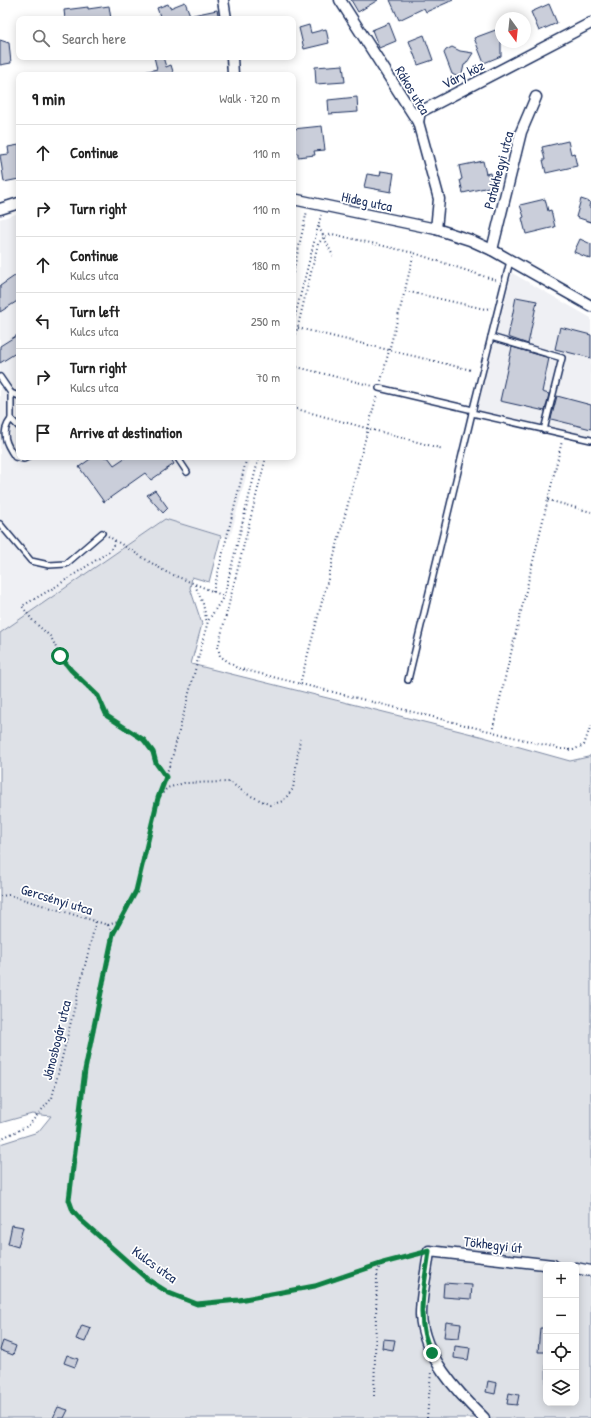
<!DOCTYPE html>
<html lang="en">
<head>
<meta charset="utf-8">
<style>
  body { margin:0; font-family:"Patrick Hand",sans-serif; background:#f6f6f6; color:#222 }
  .controls { position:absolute; right:12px; bottom:12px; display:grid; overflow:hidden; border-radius:8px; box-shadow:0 2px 10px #0003 }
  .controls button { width:36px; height:36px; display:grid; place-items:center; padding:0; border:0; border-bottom:1px solid #e0e0e0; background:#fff; color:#222; font:20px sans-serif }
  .compass { position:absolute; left:495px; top:12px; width:36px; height:36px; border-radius:50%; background:#fff; box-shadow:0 2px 10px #0003; rotate:165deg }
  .stop { position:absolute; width:12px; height:12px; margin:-9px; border:3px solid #0b8043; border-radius:50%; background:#fff }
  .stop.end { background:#0b8043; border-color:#fff; box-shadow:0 1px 4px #0008 }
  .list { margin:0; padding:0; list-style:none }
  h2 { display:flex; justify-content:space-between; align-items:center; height:52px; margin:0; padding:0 16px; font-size:17px }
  h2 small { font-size:13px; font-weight:400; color:#767676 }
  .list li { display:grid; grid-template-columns:26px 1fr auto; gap:12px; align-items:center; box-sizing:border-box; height:56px; padding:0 16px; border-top:1px solid #e0e0e0 }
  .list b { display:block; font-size:15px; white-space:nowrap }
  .list p { margin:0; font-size:13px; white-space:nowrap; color:#767676 }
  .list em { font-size:13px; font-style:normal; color:#767676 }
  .icon { flex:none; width:22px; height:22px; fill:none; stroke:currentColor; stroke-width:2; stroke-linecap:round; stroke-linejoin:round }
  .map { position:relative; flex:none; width:591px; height:1418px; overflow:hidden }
  .search { position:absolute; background:#fff; box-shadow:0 2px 10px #0003; left:16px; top:16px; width:280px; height:44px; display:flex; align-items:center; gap:10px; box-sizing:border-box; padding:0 14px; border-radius:8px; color:#767676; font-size:15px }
  .panel { position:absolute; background:#fff; box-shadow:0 2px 10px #0003; left:16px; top:72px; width:280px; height:388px; border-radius:8px }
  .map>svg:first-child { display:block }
  .built { fill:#eff0f4 }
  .green { fill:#dee1e7; stroke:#7c88a2; fill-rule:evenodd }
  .building { fill:#caceda; stroke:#1b2f5e }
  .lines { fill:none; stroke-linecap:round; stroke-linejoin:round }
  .lane-casing { stroke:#1b2f5e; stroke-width:8 }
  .street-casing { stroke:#1b2f5e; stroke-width:13 }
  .path { stroke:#1b2f5e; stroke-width:2; stroke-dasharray:1 3; stroke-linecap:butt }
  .lane { stroke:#fff; stroke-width:5 }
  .street { stroke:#fff; stroke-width:10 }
  .route { stroke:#0b8043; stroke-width:5 }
  .labels { text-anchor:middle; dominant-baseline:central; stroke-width:3.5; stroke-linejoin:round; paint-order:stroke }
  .street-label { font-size:14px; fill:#1b2f5e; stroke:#fff }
</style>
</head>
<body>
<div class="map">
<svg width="591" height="1418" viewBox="0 0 591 1418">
  <rect width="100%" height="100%" fill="#fff"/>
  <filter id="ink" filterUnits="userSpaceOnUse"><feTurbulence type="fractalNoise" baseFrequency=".025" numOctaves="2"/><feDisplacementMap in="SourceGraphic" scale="8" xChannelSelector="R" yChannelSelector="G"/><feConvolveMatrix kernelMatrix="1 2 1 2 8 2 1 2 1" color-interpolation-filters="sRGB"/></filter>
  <g filter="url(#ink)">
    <g class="built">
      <path d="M19 213V457H251L230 538 165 519 0 633V219Z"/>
      <path d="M512 273 591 318V444L476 413Z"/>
    </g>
    <path class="green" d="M165 519 221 536 209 582 192 577 190 588 202 624 191 664 480 736 570 761 588 757 591 755V1418H0V1144L38 1132 51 1116 32 1114 0 1123V633ZM546 1265H576V1403H546Z"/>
    <g class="building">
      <path d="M351 0H378L358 12Z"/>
      <path d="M390 0H453L426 12 424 8 399 20Z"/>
      <path d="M185 2 190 15 179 19H161L157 8 168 4 170 8Z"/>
      <path d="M549 4 557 23 539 31 531 12Z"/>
      <path d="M109 6 111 19H65L64 10 88 7V9Z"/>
      <path d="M217 10 219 19H194L193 15Z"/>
      <path d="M389 23 396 41 379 48 372 30Z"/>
      <path d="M309 25 311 33 326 29 329 43 304 49 299 28Z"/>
      <path d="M501 28V56L484 63 474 38Z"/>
      <path d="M424 35 433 60 418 65 409 41Z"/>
      <path d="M0 40 9 43 11 63 0 65Z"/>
      <path d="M452 47 460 51 473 53 466 64 464 65 462 74 456 76 452 74 444 53 446 50Z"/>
      <path d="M154 57H163L166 67 171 65 174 75H145L144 72 157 69Z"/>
      <path d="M343 65 345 82 316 84 315 67Z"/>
      <path d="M357 97 358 112 329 114 328 100Z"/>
      <path d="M322 126 325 150 314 151 315 155 298 157V153L293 154V129Z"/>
      <path d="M568 141 571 154 574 153 577 166 546 173 543 160H545L542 147Z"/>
      <path d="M19 145V179L4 182 0 155 9 154 8 147Z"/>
      <path d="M483 161 486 174 490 173 493 186 463 193 460 180 462 179 459 166Z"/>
      <path d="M381 171 394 173 391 192 364 187 367 174 380 176Z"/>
      <path d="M545 199 548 211 551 210 555 227 526 234 522 218 524 217 520 205Z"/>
      <path d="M581 199 590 202 589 207H591V222L576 217Z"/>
      <path d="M580 239 591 244V259L574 252Z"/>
      <path d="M19 273V300L0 312V286Z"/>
      <path d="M516 297 537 301 528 344 508 337Z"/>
      <path d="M560 327 591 335V358L555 349Z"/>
      <path d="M19 334V351L0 363V346Z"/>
      <path d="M512 347 549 358 542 392 549 394 545 411 500 401Z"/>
      <path d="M557 396 591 405V429L551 419Z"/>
      <path d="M93 457H108L114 465 126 457H170L174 464 151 480 145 473 104 502 79 467Z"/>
      <path d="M155 490 168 508 163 513 147 495Z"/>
      <path d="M12 1225 23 1227 18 1247 8 1244Z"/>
      <path d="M444 1283 472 1285 471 1299 443 1297Z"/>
      <path d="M446 1322 461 1324 459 1338 444 1337Z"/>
      <path d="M82 1325 91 1328 85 1342 76 1339Z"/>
      <path d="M540 1328H546V1352H538Z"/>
      <path d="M383 1339 395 1340 393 1350 382 1348Z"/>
      <path d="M3 1341 16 1346 13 1355 0 1350Z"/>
      <path d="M455 1346 470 1348 468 1360 454 1358Z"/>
      <path d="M67 1355 78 1359 75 1367 64 1363Z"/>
      <path d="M488 1381 497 1383 495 1394 486 1392Z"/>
      <path d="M509 1393 519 1395 517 1405 507 1404Z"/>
      <path d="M58 1407 68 1410 64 1418H53Z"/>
    </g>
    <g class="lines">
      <g class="lane-casing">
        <g id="lane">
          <path d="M491 337 562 358 544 430"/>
          <path d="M0 377 11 393 19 396"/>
          <path d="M379 388 473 410"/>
          <path d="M11 393V419L19 427"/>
          <path d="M472 413 591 440"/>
          <path d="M11 419C0 433 6 444 15 457L24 459 28 457"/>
          <path d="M177 457 187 472"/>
          <path d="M0 524 31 561 49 565 66 564 102 533"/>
          <path d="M408 680 472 413 510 261"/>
        </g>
      </g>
      <g class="street-casing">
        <g id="street">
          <path d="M223 0 226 19"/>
          <path d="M340 0 418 122 439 199 436 229"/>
          <path d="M232 57 233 75"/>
          <path d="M418 122 420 112 591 23"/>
          <path d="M293 199 436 229 470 240 492 250 591 306"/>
          <path d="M0 209 19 203"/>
          <path d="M492 250 521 132 536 97"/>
          <path d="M576 1268 591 1271"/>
          <path d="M484 1418C457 1392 423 1355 421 1315 421 1294 427 1271 429 1251L553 1265"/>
        </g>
      </g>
      <g class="path">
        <path d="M319 227 333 256"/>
        <path d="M293 273 307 211"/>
        <path d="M405 291 485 309 491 308"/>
        <path d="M293 324 321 215"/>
        <path d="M298 328 471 370"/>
        <path d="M293 346 318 244 324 237 332 234 414 253 498 281"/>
        <path d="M293 366 373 386"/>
        <path d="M381 381 403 298 414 253"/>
        <path d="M293 408 443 449"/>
        <path d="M266 457 218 647 220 656 237 668 561 749 573 750 584 745 591 725"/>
        <path d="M548 500 591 512"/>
        <path d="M108 536 166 572 224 596"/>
        <path d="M115 541 110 551 55 587 22 606 33 621 51 637 60 656 71 670 97 697 107 716 144 741 153 752 156 763 166 777"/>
        <path d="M195 585 203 604 207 623"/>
        <path d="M213 592 247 457"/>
        <path d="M300 684 377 395"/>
        <path d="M492 732 562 441"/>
        <path d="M160 796 167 788 184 783 230 782 245 793 270 805 283 801 293 789 300 739"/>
        <path d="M0 896 9 895 108 925"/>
        <path d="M108 925 113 934V940L85 1070 69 1200 73 1211 81 1220 147 1279 169 1293 197 1304 239 1300 315 1286 383 1263 419 1254"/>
        <path d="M108 925 121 921 136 891 158 798 172 758 208 621 224 596 259 457"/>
        <path d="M113 934 121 921"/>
        <path d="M0 1139 28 1126 52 1098 96 921"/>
        <path d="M374 1396 377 1277 378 1269 382 1264"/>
        <path d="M427 1418 431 1372"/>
      </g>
      <use href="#lane" class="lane"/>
      <use href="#street" class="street"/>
    </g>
  </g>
  <g class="lines" filter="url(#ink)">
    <path class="route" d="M60 656 71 670 98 696 107 716 144 740 153 752 156 763 166 777 158 798 136 891 113 934 85 1070 69 1200 73 1211 81 1220 147 1279 169 1293 197 1304 239 1300 315 1286 383 1263 429 1251C425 1284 414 1322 432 1353"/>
  </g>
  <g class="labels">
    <g class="street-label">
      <text transform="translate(463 74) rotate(-27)">Váry köz</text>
      <text transform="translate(413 90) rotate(59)">Rákos utca</text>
      <text transform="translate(498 170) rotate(-75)">Patakhegyi utca</text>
      <text transform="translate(367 201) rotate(12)">Hideg utca</text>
      <text transform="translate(57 899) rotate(17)">Gercsényi utca</text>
      <text transform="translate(56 1040) rotate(-76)">Jánosbogár utca</text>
      <text transform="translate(493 1244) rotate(7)">Tökhegyi út</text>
      <text transform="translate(155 1264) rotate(36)">Kulcs utca</text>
    </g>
  </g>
</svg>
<div class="controls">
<button>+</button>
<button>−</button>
<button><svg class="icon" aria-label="locate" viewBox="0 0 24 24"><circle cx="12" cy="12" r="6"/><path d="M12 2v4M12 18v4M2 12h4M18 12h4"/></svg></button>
<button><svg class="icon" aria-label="layers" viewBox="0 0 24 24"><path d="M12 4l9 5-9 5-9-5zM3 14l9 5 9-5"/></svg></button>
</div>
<svg class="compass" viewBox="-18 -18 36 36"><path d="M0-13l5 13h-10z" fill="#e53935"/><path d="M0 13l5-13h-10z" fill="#767676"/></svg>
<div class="stop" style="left:60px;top:656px"></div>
<div class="stop end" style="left:432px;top:1353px"></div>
<div class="search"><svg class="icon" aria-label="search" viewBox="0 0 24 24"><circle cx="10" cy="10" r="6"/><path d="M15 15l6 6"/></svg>Search here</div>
<section class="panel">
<h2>9 min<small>Walk · 720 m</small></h2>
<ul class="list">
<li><svg class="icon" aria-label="ahead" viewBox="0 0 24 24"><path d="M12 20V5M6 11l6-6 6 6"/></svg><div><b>Continue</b></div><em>110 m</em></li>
<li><svg class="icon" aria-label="right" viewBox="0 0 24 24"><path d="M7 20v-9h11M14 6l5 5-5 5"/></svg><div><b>Turn right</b></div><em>110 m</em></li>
<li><svg class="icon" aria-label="ahead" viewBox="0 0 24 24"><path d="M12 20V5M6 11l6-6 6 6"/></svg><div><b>Continue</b><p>Kulcs utca</p></div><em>180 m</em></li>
<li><svg class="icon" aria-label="left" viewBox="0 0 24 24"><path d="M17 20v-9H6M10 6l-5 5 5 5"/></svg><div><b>Turn left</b><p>Kulcs utca</p></div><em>250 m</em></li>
<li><svg class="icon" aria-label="right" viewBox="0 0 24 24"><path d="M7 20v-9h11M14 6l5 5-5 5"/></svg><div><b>Turn right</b><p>Kulcs utca</p></div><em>70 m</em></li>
<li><svg class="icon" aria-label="arrive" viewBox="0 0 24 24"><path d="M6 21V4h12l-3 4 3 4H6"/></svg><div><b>Arrive at destination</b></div></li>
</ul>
</section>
</div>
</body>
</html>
